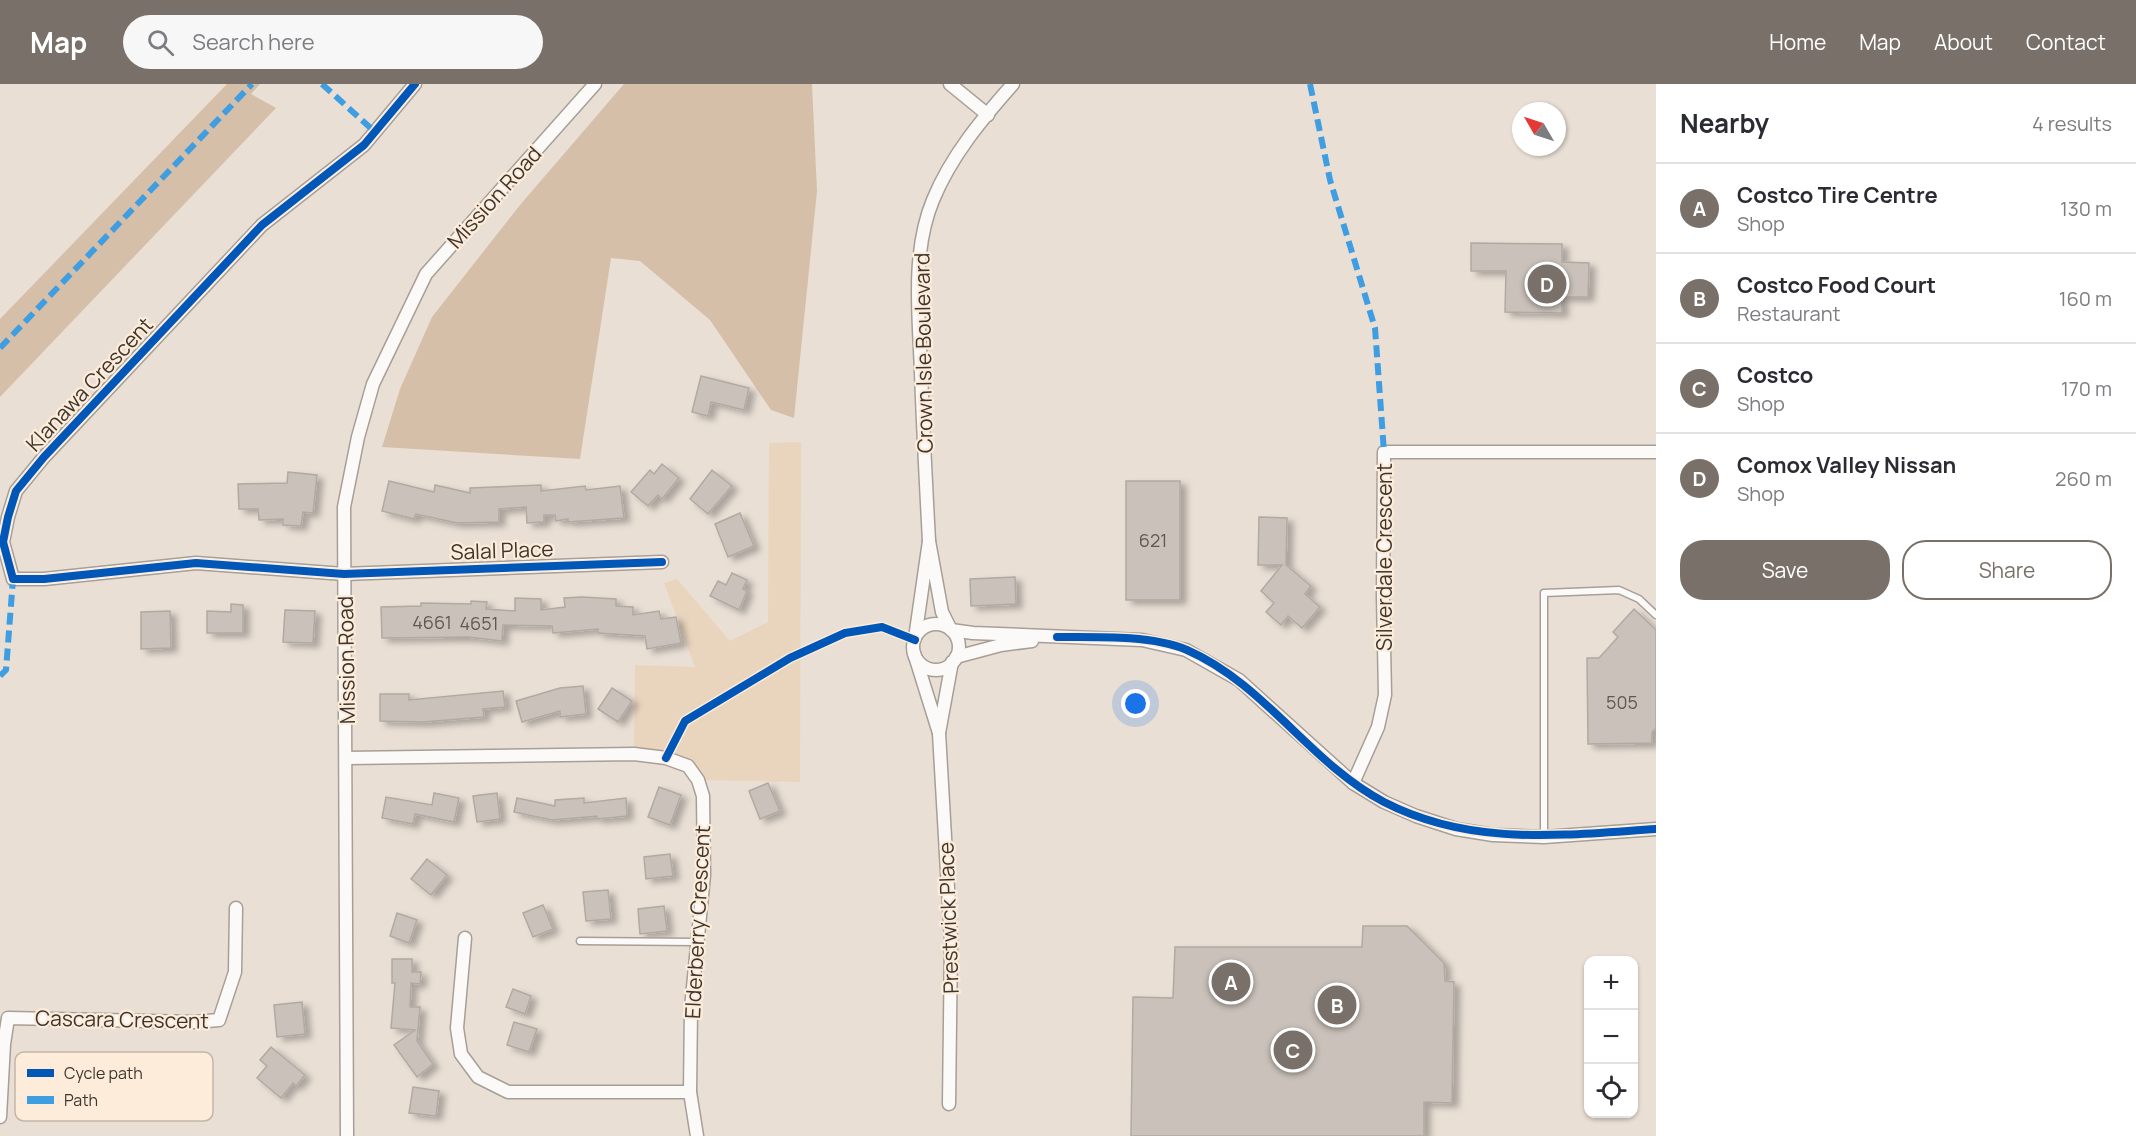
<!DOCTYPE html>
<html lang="en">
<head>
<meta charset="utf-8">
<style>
  body { margin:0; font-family:Manrope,sans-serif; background:#f7f7f7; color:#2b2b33 }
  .controls { position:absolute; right:18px; bottom:18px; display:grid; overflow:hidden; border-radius:12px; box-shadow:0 2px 4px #0004 }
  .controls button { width:54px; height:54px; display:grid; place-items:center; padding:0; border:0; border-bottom:2px solid #e1e1e2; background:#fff; color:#2b2b33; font:30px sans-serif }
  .compass { position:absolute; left:1512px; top:18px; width:54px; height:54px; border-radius:50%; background:#fff; box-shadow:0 2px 4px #0004; rotate:309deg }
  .you { position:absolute; left:1136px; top:620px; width:21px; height:21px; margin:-15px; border:4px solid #fff; border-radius:50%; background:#1a73e8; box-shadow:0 0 0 9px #1a73e833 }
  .badge { display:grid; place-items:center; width:39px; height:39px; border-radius:50%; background:#797169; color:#fff; font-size:20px; font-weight:700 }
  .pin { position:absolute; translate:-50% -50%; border:3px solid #fff; box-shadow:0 2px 6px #0006 }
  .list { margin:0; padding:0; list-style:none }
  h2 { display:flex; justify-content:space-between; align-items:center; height:78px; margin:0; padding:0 24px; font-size:26px }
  h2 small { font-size:20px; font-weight:400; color:#7c7c81 }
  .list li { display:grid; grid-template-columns:39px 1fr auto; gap:18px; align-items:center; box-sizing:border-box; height:90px; padding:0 24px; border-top:2px solid #e1e1e2 }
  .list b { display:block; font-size:22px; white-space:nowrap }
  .list p { margin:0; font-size:20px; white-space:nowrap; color:#7c7c81 }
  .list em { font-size:20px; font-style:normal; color:#7c7c81 }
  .actions { display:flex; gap:12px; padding:18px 24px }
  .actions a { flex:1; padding:14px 0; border:2px solid #797169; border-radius:24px; text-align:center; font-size:21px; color:#797169 }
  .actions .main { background:#797169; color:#fff }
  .icon { flex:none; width:33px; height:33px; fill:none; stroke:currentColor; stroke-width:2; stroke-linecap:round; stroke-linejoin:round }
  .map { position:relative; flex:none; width:1656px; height:1052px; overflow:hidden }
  header { display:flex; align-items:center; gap:36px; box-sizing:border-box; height:84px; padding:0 30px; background:#797169; color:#fff }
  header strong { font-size:28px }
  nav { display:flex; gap:33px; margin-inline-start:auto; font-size:21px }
  .search { width:420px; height:54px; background:#f7f7f7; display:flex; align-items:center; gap:15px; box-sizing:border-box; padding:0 21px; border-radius:33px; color:#7c7c81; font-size:22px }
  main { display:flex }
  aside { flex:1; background:#fff }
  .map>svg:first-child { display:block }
  .green { fill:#e9d4be }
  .forest { fill:#d6bfa8 }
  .building { fill:#cac2ba; stroke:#b1aaa2; stroke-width:1.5; filter:url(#shadow) }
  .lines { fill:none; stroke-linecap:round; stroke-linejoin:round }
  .service-casing { stroke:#a69f97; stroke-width:9 }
  .minor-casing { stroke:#a69f97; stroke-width:15 }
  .service { stroke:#fcfaf9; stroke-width:6 }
  .minor { stroke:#fcfaf9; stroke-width:12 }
  .quiet { stroke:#3f9ee1; stroke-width:6; stroke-dasharray:12 6; stroke-linecap:butt }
  .cycleway-casing { stroke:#feecda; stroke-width:11 }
  .cycleway { stroke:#0057b8; stroke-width:8 }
  .labels { text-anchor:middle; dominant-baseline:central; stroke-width:4.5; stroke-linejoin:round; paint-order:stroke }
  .number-label { font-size:18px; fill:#605952 }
  .street-label { font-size:21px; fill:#3d362f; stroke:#feecda }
  .key { fill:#feecda; stroke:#c4b5a7; stroke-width:1.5 }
  .key-label { font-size:16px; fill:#3d362f }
</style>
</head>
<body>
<header>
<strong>Map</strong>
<div class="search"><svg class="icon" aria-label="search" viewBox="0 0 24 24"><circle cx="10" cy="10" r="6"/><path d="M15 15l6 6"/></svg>Search here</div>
<nav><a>Home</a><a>Map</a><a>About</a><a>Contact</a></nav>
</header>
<main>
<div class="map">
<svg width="1656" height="1052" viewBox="0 0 1656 1052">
  <defs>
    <filter id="shadow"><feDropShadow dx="6" dy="4" stdDeviation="3" flood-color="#0004"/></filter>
  </defs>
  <rect width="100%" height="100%" fill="#e9dfd5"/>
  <path class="green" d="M801 358 800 698 698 696 688 682 634 670 635 581 695 583 664 499 677 495 730 557 768 538 769 359Z"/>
  <g class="forest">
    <path d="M227 0H260L251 10 276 24 0 313V235Z"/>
    <path d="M624 0H812L817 107 794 334 771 326 710 236 640 177 611 174 580 375 382 363 400 305 432 233 520 121Z"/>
  </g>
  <g class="building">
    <path d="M1471 159 1562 160V178L1589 179 1588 213H1562V229L1505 228 1506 187H1471Z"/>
    <path d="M701 292 749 304 744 326 711 318 708 332 692 328Z"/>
    <path d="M662 380 679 394 662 415 658 411 648 422 631 408 650 386 654 390Z"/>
    <path d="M712 386 732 402 708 430 690 415Z"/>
    <path d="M288 388 317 391 313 429 303 428 301 442 283 441V435L259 436 258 425H239L238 400 287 399Z"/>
    <path d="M389 397 434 408 435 401 470 409V404L541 401V407L585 402 586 406 620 402 624 434 568 438V435L556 437 555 431H544V438L527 439 526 423 499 425V438L457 439 416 430 414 435 382 427Z"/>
    <rect x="1126" y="397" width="54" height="119"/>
    <path d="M740 429 754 462 728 473 715 440Z"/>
    <path d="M1259 433 1287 434 1286 481 1311 502 1305 510 1320 523 1302 544 1288 532 1281 541 1266 528 1274 519 1261 507 1282 481H1258Z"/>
    <path d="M732 489 747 496 743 505 747 507 739 526 710 512 718 497 726 501Z"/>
    <path d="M1015 493 1016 520 971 522 970 495Z"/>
    <path d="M582 513 616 515V522L633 523V531L659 527 661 535 676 533 681 559 647 565 645 552 598 549V545L553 549 552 542 503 541 502 557 468 553 382 554 381 523 421 522V519L471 520V517L487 518 486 525 515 527V514L541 515V526L565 523 564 514Z"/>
    <path d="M231 520 243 521V549H207V527L231 528Z"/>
    <path d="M1634 525 1656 546V644L1652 648V659L1588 660 1587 574H1599L1618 553 1613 548Z"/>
    <path d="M285 526 315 527 313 559 283 558Z"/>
    <path d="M170 527 171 564 141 565V528Z"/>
    <path d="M583 602 586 630 560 633V627L522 638 516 617 560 604Z"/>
    <path d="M612 604 632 617 618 638 598 625Z"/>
    <path d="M503 607 505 623 483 625 484 633 423 638 380 637V610H409V616Z"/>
    <path d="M768 699 780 727 760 735 749 707Z"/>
    <path d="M659 703 681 711 670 741 648 733Z"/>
    <path d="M434 709 459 714 454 738 415 730 413 740 382 734 386 713 432 721Z"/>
    <path d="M497 709 500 735 477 738 473 712Z"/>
    <path d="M517 714 555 722V716L584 714V719L626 714 627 732 597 735V732L552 736 514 728Z"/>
    <path d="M670 770 673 792 646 795 644 773Z"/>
    <path d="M427 775 447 791 431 811 411 795Z"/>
    <path d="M608 806 611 835 586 837 583 808Z"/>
    <path d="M543 821 553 845 533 853 523 829Z"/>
    <path d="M664 822 667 847 640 850 638 825Z"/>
    <path d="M397 829 417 836 409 859 390 852Z"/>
    <path d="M1363 842H1407L1444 879 1445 897 1454 898 1452 1019 1424 1018V1052H1131L1133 913 1173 914 1175 863H1362Z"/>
    <path d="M392 875H412V888H421L420 900 411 899 410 923H420L417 957 433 980 417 993 394 961 415 946 391 944 395 899H392Z"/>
    <path d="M513 905 531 912 525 930 506 923Z"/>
    <path d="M302 918 305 950 277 953 274 921Z"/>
    <path d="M514 938 537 945 529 968 507 961Z"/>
    <path d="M271 963 305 991 296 1002 293 999 281 1014 257 994 267 982 260 976Z"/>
    <path d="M413 1003 439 1007 436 1032 409 1029Z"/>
  </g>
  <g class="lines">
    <g class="service-casing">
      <g id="service">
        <path d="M1544 753V509L1619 506 1639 515 1656 531"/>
        <path d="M580 857 697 858"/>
      </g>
    </g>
    <g class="minor-casing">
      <g id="minor">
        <path d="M415 0 364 61 262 141 44 373 16 407 8 433 3 458 13 495H44L196 479 344 490 662 478"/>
        <path d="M950 0 988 31"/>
        <path d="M929 457C926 401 923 344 921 288 919 232 911 169 933 116 951 72 982 35 1013 0"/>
        <circle cx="936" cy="563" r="23"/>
        <path d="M951 546 973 549 1142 556 1186 566 1239 596 1353 699 1384 718 1416 732 1456 745 1493 751 1544 753 1656 745"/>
        <path d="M915 554 929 457 942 528 950 544"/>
        <path d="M914 569 939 649 952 578"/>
        <path d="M956 573 1001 561 1032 557"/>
        <path d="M939 649 951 857 949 1020"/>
        <path d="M347 674 634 670 666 674 688 682 698 696 703 712 704 791 691 924 690 1008 697 1052"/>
        <path d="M1353 699 1378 643 1385 611 1383 512 1384 368H1656"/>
        <path d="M465 854 457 944 461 970 478 993 508 1008H690"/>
        <path d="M0 1033 4 960 8 934 195 938 219 936 235 888 236 824"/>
        <path d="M347 1052 344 423 358 353 373 300 426 190 595 0"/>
      </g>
    </g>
    <use href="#service" class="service"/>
    <use href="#minor" class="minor"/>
    <g class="quiet">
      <path d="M322 0 375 48"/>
      <path d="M1310 0 1330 96 1375 244 1384 368"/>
      <path d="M0 264 252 0"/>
      <path d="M0 592 6 586 13 495"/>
    </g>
    <g class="cycleway-casing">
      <g id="cycleway">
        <path d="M415 0 364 61 262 141 44 373 16 407 8 433 3 458 13 495H44L196 479 344 490 662 478"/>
        <path d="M1057 553C1095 553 1152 551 1187 566 1265 600 1311 680 1384 718 1471 763 1562 751 1656 745"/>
        <path d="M666 674 685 637 790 574 845 549 882 543 915 556"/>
      </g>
    </g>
    <use href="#cycleway" class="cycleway"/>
  </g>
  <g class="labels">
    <g class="number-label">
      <text x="1153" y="456">621</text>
      <text x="432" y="538">4661</text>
      <text x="479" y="539">4651</text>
      <text x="1622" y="618">505</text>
    </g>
    <g class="street-label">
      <text transform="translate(494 113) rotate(-48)">Mission Road</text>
      <text transform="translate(923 269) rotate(-91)">Crown Isle Boulevard</text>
      <text transform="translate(89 300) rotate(-47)">Klanawa Crescent</text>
      <text transform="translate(502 466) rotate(-2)">Salal Place</text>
      <text transform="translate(1384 473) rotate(-90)">Silverdale Crescent</text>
      <text transform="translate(346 576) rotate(-91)">Mission Road</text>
      <text transform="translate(948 834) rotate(-92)">Prestwick Place</text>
      <text transform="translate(697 838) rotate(-87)">Elderberry Crescent</text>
      <text transform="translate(122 935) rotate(1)">Cascara Crescent</text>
    </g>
  </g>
  <rect x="15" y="968" width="198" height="69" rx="9" class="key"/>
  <rect x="27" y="985" width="27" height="8" fill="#0057b8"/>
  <rect x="27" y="1012" width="27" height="8" fill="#3f9ee1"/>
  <g class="key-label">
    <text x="64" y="995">Cycle path</text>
    <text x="64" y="1022">Path</text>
  </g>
</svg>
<div class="controls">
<button>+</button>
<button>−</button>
<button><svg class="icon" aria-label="locate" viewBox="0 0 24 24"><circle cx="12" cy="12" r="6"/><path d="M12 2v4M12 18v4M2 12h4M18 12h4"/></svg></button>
</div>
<svg class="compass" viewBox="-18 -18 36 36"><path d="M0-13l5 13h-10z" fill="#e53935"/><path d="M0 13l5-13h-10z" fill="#7c7c81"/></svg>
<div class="you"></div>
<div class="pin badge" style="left:1231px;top:898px">A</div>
<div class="pin badge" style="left:1337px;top:921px">B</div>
<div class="pin badge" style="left:1293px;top:966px">C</div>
<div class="pin badge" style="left:1547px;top:200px">D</div>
</div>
<aside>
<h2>Nearby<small>4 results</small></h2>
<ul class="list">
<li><span class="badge">A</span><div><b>Costco Tire Centre</b><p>Shop</p></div><em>130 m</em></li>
<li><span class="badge">B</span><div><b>Costco Food Court</b><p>Restaurant</p></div><em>160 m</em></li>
<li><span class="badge">C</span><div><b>Costco</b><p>Shop</p></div><em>170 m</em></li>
<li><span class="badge">D</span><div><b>Comox Valley Nissan</b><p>Shop</p></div><em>260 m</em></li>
</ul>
<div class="actions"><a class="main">Save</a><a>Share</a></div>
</aside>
</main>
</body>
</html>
